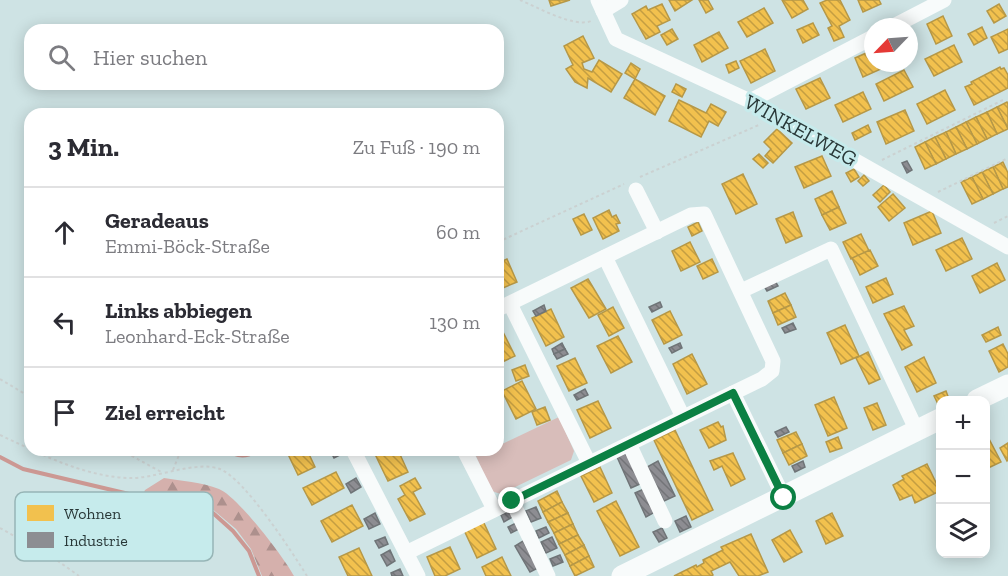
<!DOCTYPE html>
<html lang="de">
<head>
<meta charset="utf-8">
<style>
  body { margin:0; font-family:"Zilla Slab",serif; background:#f7f7f7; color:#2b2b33 }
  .controls { position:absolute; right:18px; bottom:18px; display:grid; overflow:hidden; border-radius:12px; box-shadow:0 3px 15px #0003 }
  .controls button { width:54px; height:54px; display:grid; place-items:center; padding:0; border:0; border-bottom:2px solid #e1e1e2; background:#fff; color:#2b2b33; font:30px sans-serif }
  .compass { position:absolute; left:864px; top:18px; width:54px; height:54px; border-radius:50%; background:#fff; box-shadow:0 3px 15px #0003; rotate:245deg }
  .stop { position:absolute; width:18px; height:18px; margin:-14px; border:4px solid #0b8043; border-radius:50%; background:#fff }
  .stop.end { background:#0b8043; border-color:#fff; box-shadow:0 2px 6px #0008 }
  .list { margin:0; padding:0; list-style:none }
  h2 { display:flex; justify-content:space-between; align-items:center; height:78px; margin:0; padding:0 24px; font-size:26px }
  h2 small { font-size:20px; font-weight:400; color:#7c7c81 }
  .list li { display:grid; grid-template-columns:39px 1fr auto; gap:18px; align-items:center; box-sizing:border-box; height:90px; padding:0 24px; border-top:2px solid #e1e1e2 }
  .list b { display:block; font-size:22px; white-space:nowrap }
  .list p { margin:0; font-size:20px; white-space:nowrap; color:#7c7c81 }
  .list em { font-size:20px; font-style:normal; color:#7c7c81 }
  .icon { flex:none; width:33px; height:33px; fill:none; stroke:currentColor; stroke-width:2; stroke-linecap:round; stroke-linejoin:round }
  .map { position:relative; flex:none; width:1008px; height:576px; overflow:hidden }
  .search { position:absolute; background:#fff; box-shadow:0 3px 15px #0003; left:24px; top:24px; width:480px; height:66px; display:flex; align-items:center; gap:15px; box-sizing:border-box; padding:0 21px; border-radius:18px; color:#7c7c81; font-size:22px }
  .panel { position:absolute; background:#fff; box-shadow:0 3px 15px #0003; left:24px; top:108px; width:480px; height:348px; border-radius:18px }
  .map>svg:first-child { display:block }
  .forest { fill:url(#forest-firs) }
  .park { fill:#d8bdba }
  .water { fill:url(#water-ripples) }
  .homes { fill:url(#homes-back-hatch); stroke:#b69847; stroke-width:1.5 }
  .industry { fill:url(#industry-back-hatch); stroke:#6f7477; stroke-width:1.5 }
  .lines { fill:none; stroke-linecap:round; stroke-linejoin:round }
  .stream { stroke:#cc9893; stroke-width:4 }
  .path { stroke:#cbd1d1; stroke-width:2; stroke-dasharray:3 3; stroke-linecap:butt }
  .street { stroke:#f8fbfb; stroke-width:15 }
  .secondary { stroke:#f8fbfb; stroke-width:21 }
  .route { stroke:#0b8043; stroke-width:8 }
  .labels { text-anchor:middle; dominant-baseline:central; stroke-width:6; stroke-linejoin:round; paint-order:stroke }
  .street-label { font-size:21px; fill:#293838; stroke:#c6ebec }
  .key { fill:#c6ebec; stroke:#97b5b6; stroke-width:1.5 }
  .key-label { font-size:16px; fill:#293838 }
</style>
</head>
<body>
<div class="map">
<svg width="1008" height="576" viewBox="0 0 1008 576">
  <defs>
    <pattern id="forest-firs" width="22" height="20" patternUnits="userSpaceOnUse" patternTransform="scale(1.5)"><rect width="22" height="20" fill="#d5b0ac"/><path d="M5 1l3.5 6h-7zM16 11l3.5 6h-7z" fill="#ad908d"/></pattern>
    <pattern id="water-ripples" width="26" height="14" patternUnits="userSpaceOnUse" patternTransform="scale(1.5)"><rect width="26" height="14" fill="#cc9893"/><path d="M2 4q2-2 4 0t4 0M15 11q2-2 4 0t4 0" fill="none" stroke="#a67d79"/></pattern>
    <pattern id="homes-back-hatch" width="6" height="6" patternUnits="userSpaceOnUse" patternTransform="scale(1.5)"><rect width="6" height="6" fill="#f2c14e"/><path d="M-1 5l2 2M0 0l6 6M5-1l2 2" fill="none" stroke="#c49e42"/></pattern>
    <pattern id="industry-back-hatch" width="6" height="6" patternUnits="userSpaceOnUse" patternTransform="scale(1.5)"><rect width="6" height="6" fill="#8d8d92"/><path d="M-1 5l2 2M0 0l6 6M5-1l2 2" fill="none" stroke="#737478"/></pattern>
  </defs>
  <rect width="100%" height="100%" fill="#cee3e4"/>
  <path class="forest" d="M164 478C181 481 202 482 219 489 237 496 284 557 294 576H262L251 549 236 529 211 508 185 499 143 495 145 490Z"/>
  <path class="park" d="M559 417 574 451 571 460 501 494 491 491 476 456 489 450H498V446Z"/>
  <path class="water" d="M225 450H259C249 460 236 460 225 450Z"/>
  <g class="homes">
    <path d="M549 0H570L551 6Z"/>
    <path d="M669 0H692L675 11Z"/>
    <path d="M699 0H708L713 9 706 13Z"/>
    <path d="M782 0H803L808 9 792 18Z"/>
    <path d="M827 0H840L850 20 839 26 844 37 834 41 828 28 832 26 820 3Z"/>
    <path d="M858 0H879L881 4 863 12Z"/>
    <path d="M662 4 670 20 657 26 660 32 646 39 632 14 646 6 648 10Z"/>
    <path d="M999 4 1006 16 994 23 987 11Z"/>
    <path d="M764 8 773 23 747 37 738 22Z"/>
    <path d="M943 16 952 36 936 44 927 24Z"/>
    <path d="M813 23 819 35 803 43 797 30Z"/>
    <path d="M982 27 987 38 974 45 968 34Z"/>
    <path d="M672 29 678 39 667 45 661 35Z"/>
    <path d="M1008 29V49L999 53 991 37Z"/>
    <path d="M719 32 728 48 702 62 694 45Z"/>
    <path d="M583 36 594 58 582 63 584 69 592 72 599 60 622 74 611 92 588 78 587 88 575 82 566 69 573 65 564 46Z"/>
    <path d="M954 45 962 62 934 76 925 59Z"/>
    <path d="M765 49 775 71 751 83 740 61Z"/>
    <path d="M873 50V63H878L881 69 863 77 855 58Z"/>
    <path d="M736 61 739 68 729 73 726 65Z"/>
    <path d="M631 63 640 69 635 79 625 73Z"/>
    <path d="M1000 67 1001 69 1004 68 1008 75V88L974 105 965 87 972 84 971 82Z"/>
    <path d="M904 70 913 87 884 101 876 84Z"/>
    <path d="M820 78 830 98 806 109 796 89Z"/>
    <path d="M635 79 665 96 655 115 624 98Z"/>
    <path d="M676 84 686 89 682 97 672 92Z"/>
    <path d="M945 90 955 110 927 124 917 104Z"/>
    <path d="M863 92 871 109 843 122 835 105Z"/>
    <path d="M679 100 706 113 711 104 726 112 718 126 709 121 701 137 669 121Z"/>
    <path d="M1007 102 1008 104V129L997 107Z"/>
    <path d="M997 107 1008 129 997 134 987 112Z"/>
    <path d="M905 110 914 131 886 144 877 122Z"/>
    <path d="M987 112 997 134 987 139 976 117Z"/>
    <path d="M976 117 987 139 977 144 966 122Z"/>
    <path d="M966 122 977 144 967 149 956 127Z"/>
    <path d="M868 125 871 132 855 140 852 133Z"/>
    <path d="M956 127 967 149 956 154 946 132Z"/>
    <path d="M777 129 792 143 773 163 765 156 771 149 764 142Z"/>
    <path d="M946 132 956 154 946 159 935 137Z"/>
    <path d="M935 137 946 159 936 164 925 142Z"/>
    <path d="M925 142 936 164 925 169 915 147Z"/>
    <path d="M759 154 768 163 763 168 753 159Z"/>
    <path d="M822 156 831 176 804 188 795 167Z"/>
    <path d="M1003 162 1008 173V187L1003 189 993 167Z"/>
    <path d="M993 167 1003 189 993 194 982 172Z"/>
    <path d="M854 169 859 177 851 182 846 173Z"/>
    <path d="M982 172 993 194 983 199 972 177Z"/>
    <path d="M743 174 757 204 736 214 722 184Z"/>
    <path d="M864 175 869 181 863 186 858 181Z"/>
    <path d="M972 177 983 199 972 204 961 182Z"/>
    <path d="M884 185 890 192 880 202 873 195Z"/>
    <path d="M832 191 839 207 822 215 815 199Z"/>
    <path d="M893 194 905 208 889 221 878 207Z"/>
    <path d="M839 207 846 223 830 230 822 215Z"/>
    <path d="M609 210 612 217 616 215 620 223 616 224 619 231 603 239 593 218Z"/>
    <path d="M932 211 941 233 913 245 904 223Z"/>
    <path d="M793 212 802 236 786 243 776 219Z"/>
    <path d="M584 214 592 230 581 235 573 219Z"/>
    <path d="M698 222 702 231 692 236 688 227Z"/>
    <path d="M861 234 869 251 851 259 843 242Z"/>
    <path d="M962 238 972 259 946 271 936 250Z"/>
    <path d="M690 242 700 262 681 271 672 251Z"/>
    <path d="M870 250 878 266 860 275 852 258Z"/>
    <path d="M507 259 517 282 498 290V263Z"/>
    <path d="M712 259 718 272 703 279 697 266Z"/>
    <path d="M997 263 1005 280 980 293 972 276Z"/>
    <path d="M886 278 893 294 873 303 866 287Z"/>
    <path d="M588 279 606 309 589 318 571 288Z"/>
    <path d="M785 293 791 305 773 313 768 301Z"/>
    <path d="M791 305 796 317 778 325 773 313Z"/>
    <path d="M904 306 914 326 904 330 912 345 902 350 884 314Z"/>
    <path d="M613 307 624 328 609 336 598 315Z"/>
    <path d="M551 309 564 337 546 346 532 318Z"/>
    <path d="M670 311 682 335 664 344 652 320Z"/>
    <path d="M845 325 859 356 841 364 827 333Z"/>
    <path d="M500 326 515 356 498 364V327Z"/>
    <path d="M998 327 1001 335 986 342 982 335Z"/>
    <path d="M618 336 632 362 611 373 597 346Z"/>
    <path d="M1003 344 1008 354V367L999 372 989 351Z"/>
    <path d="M868 352 880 379 869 384 856 358Z"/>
    <path d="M692 354 707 384 687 394 673 364Z"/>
    <path d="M924 357 936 383 917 392 905 367Z"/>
    <path d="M575 358 587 383 569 391 557 366Z"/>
    <path d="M525 365 529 376 516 381 512 370Z"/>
    <path d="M522 381 536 409 516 419 502 391Z"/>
    <path d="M946 391 949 399 940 400V403L938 404 934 396Z"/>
    <path d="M834 397 847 428 828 436 815 405Z"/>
    <path d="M598 401 611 428 590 438 577 410Z"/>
    <path d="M877 403 886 425 873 430 864 408Z"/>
    <path d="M545 407 550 420 537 425 532 412Z"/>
    <path d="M718 422 721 427 723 426 726 440 709 448 700 430Z"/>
    <path d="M675 430 713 510 692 520 654 440Z"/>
    <path d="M796 432 802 444 783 453 777 440Z"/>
    <path d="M987 435 1001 462 986 469V436Z"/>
    <path d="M838 437 842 448 830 452 826 442Z"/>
    <path d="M1008 443V460L1007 461 1000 448Z"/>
    <path d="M802 444 807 456 789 465 783 453Z"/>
    <path d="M286 450H307L315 467 298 475Z"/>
    <path d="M373 450H398L408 472 388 481Z"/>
    <path d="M733 453 745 479 731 486 722 466 714 470 710 461Z"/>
    <path d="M927 464 940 491 915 503 912 495 900 500 893 485 904 479 902 476Z"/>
    <path d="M600 467 612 493 594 502 581 476Z"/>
    <path d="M336 472 344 488 312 505 303 488Z"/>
    <path d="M415 478 421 488 413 492 425 514 410 521 398 499 405 495 400 486Z"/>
    <path d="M557 491 562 502 543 512 538 501Z"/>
    <path d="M616 501 639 547 620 556 597 511Z"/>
    <path d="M562 502 568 513 548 522 543 512Z"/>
    <path d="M352 505 363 526 332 542 321 521Z"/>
    <path d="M568 513 573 524 554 533 548 522Z"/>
    <path d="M832 513 843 536 826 544 816 521Z"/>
    <path d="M483 521 496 549 477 558 464 530Z"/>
    <path d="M573 524 578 535 559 544 554 533Z"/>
    <path d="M790 530 802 552 784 562 772 540Z"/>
    <path d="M751 534 768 572 758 576H739L730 562 711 571 713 575 711 576H674L696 565 697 567 704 563 703 560 723 550 721 547Z"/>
    <path d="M578 535 584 545 565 555 559 544Z"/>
    <path d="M584 545 589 556 570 566 565 555Z"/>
    <path d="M450 547 460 569 445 576H435L427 557Z"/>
    <path d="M359 548 372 576H348L339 557Z"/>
    <path d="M589 556 594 567 575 576 570 566Z"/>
    <path d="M502 557 511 576H486L482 567Z"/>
  </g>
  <g class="industry">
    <path d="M907 161 912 170 907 173 902 163Z"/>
    <path d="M775 281 778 286 767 291 764 286Z"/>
    <path d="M660 302 662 307 652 312 649 307Z"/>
    <path d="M544 305 546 311 536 316 533 311Z"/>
    <path d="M793 323 796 329 785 333 782 328Z"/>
    <path d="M562 343 565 349 554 354 552 349Z"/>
    <path d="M680 343 682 348 672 353 669 348Z"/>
    <path d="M565 349 568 354 557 359 554 354Z"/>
    <path d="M585 389 588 395 577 400 574 395Z"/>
    <path d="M786 427 789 432 778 437 775 432Z"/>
    <path d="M335 450H340L342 454 334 458 331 452Z"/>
    <path d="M629 452 642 483 631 488 617 457Z"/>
    <path d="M658 461 675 496 664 501 647 467Z"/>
    <path d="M803 461 805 467 795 472 792 466Z"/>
    <path d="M356 478 361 487 351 493 346 484Z"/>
    <path d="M644 489 655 512 646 517 635 493Z"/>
    <path d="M536 507 541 518 531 522 526 511Z"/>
    <path d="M511 510 514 516 504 522 501 515Z"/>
    <path d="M375 513 380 524 369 529 364 519Z"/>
    <path d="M686 516 691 527 680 532 675 521Z"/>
    <path d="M516 523 519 529 511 533 508 527Z"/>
    <path d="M546 527 549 533 539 538 536 531Z"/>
    <path d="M662 528 667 538 659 542 653 532Z"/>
    <path d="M385 537 388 544 379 548 375 541Z"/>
    <path d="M552 537 557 548 546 553 541 542Z"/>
    <path d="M523 541 538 568 530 572 515 546Z"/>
    <path d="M390 550 395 561 387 566 381 555Z"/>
    <path d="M560 555 563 562 553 566 550 559Z"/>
    <path d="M400 569 403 576H392L391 573Z"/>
  </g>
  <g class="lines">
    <path class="stream" d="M0 457 23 469 146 498 187 502 213 513 233 531 249 551 259 576"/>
    <g class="path">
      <path d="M520 0C537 7 574 28 591 21"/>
      <path d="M882 160 1005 99"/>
      <path d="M640 177 761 124"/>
      <path d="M938 192 1008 158"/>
      <path d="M994 223 1008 216"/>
      <path d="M498 242 624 184"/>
      <path d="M0 379 30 397"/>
      <path d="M0 435 30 449"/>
      <path d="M32 450C62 464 96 477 129 478 156 479 195 460 220 469 245 479 292 552 307 576"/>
      <path d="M121 450 163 473"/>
      <path d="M173 470 181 450"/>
      <path d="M0 528 58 561 79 576"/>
    </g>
    <g class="street">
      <path d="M598 0 616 39 750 101 1008 247"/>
      <path d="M603 11 621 0"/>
      <path d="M892 27 944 0"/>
      <path d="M750 101 873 37"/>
      <path d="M636 190 657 232"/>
      <path d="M605 257 683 417"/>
      <path d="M741 291 831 249 917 431"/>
      <path d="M510 304 589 463"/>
      <path d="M498 309 691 215 704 214 773 361 772 371 762 379 733 393 784 498"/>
      <path d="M629 444 665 521"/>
      <path d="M353 450 418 576"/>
      <path d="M464 450 494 509"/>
      <path d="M512 501 548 576"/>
      <path d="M406 553 733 393"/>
    </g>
    <g class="secondary">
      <path d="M977 400 1008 385"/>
      <path d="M622 576 940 419"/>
    </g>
  </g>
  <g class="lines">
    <path class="route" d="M512 501 733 393 784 498"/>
  </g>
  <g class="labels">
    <g class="street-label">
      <text transform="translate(801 130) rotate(29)">WINKELWEG</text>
    </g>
  </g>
  <rect x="15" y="492" width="198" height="69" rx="9" class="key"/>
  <rect x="27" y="505" width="27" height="16" fill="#f2c14e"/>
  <rect x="27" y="532" width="27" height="16" fill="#8d8d92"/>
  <g class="key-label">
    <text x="64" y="519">Wohnen</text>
    <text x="64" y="546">Industrie</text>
  </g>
</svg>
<div class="controls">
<button>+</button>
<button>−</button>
<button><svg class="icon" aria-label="layers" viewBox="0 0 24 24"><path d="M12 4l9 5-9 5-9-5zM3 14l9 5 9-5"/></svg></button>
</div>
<svg class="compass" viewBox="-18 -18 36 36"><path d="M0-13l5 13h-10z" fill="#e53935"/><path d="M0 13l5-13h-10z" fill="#7c7c81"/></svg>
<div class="stop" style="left:784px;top:498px"></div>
<div class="stop end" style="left:512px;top:501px"></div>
<div class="search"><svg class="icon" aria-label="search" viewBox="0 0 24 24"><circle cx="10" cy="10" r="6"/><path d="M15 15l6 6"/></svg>Hier suchen</div>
<section class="panel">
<h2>3 Min.<small>Zu Fuß · 190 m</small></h2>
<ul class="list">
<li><svg class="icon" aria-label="ahead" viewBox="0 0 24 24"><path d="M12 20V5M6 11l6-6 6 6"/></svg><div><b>Geradeaus</b><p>Emmi-Böck-Straße</p></div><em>60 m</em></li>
<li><svg class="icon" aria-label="left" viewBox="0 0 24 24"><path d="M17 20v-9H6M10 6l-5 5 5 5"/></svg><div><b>Links abbiegen</b><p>Leonhard-Eck-Straße</p></div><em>130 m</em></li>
<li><svg class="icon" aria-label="arrive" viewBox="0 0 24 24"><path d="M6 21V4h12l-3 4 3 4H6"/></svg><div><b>Ziel erreicht</b></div></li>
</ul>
</section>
</div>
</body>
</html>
